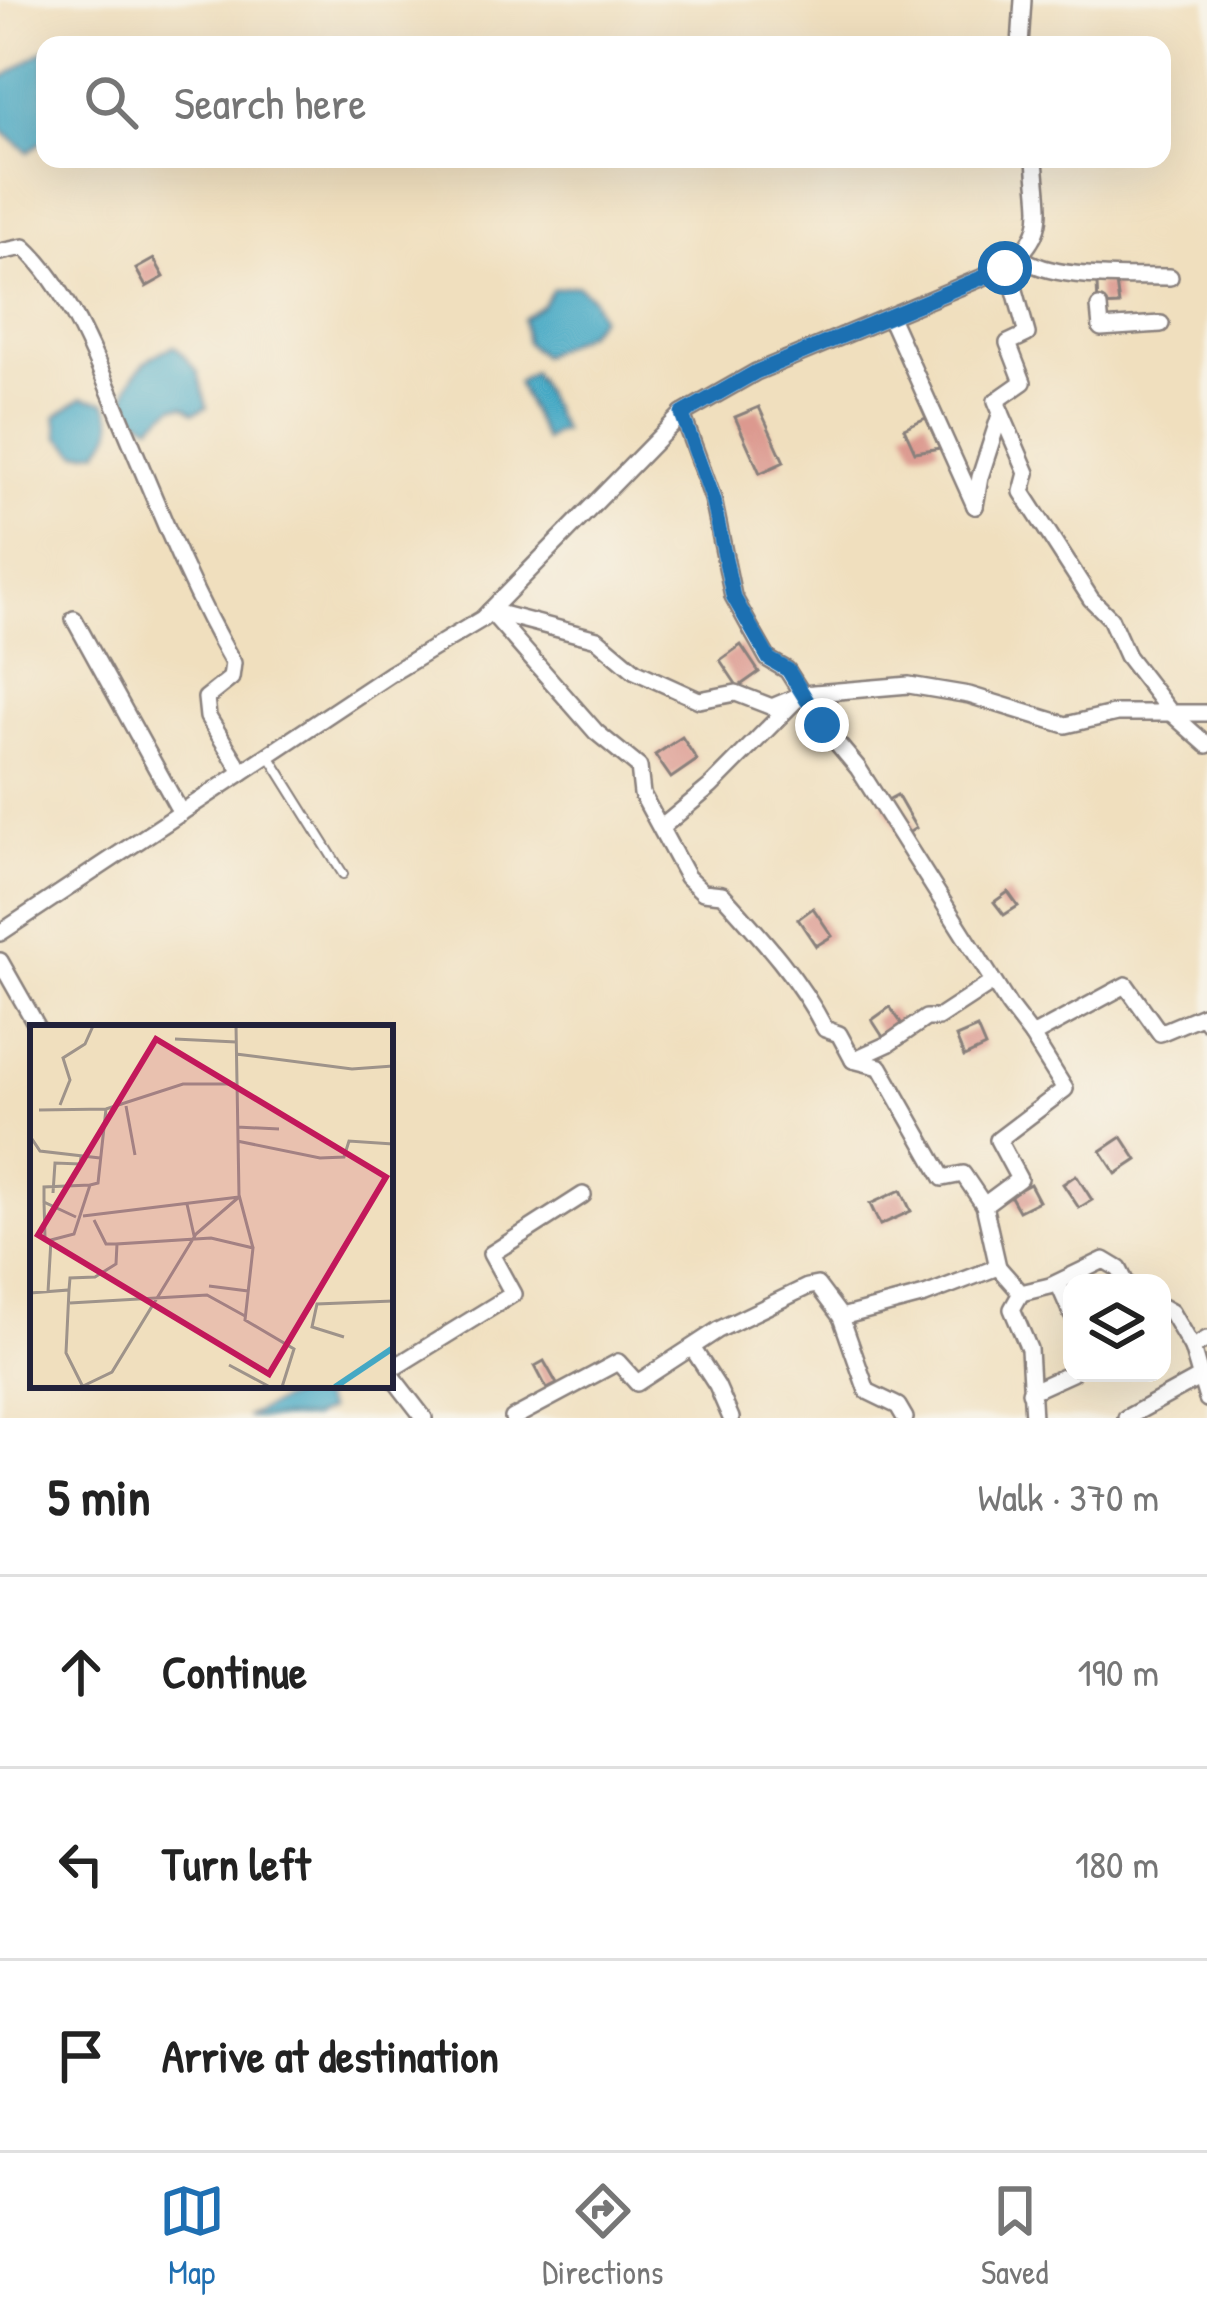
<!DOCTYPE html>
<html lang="en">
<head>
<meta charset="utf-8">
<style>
  body { margin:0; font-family:"Patrick Hand",sans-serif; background:#f6f6f6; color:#222 }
  .controls { position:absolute; right:36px; bottom:36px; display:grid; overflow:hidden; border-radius:24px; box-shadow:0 12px 48px #0002 }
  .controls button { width:108px; height:108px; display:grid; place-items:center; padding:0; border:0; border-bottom:3px solid #e0e0e0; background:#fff; color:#222; font:60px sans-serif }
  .stop { position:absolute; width:36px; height:36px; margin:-27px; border:9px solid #1f6fb2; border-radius:50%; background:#fff }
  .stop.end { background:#1f6fb2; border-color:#fff; box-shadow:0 3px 12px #0008 }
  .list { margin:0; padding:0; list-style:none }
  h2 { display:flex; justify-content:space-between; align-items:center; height:156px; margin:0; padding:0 48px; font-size:51px }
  h2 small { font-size:39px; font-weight:400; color:#767676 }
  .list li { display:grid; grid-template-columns:78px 1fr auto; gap:36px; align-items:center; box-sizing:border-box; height:192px; padding:0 48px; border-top:3px solid #e0e0e0 }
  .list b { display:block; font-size:45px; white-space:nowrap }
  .list em { font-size:39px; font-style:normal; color:#767676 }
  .icon { flex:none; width:66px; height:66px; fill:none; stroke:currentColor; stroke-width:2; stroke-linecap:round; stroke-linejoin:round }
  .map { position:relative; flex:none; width:1207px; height:1418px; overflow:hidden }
  .search { position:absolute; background:#fff; box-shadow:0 12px 48px #0002; left:36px; right:36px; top:36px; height:132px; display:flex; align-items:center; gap:30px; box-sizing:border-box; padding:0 42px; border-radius:24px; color:#767676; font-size:45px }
  .sheet { height:732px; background:#fff }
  nav { display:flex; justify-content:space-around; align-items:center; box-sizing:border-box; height:168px; border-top:3px solid #e0e0e0; background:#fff; font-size:33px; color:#767676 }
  nav a { display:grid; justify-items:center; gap:6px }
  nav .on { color:#1f6fb2 }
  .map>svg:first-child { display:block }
  .water { fill:#44a8c4; stroke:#336580; stroke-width:3 }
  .building { fill:#dc998f }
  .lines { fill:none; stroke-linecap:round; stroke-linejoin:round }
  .service-casing { stroke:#89807c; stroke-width:12 }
  .minor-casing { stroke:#89807c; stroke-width:20 }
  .service { stroke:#fff; stroke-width:8 }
  .minor { stroke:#fff; stroke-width:15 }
  .route { stroke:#1f6fb2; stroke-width:15 }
  .inset-river { fill:none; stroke:#44a8c4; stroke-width:6 }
  .inset-road { fill:none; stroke:#9e938a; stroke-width:3 }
  .view { fill:#c2185b; fill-opacity:0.15; stroke:#c2185b; stroke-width:6 }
  .inset-edge { fill:none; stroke:#22223b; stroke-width:6 }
</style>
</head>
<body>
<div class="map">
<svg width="1207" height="1418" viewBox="0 0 1207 1418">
  <rect width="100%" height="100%" fill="#f7f3e8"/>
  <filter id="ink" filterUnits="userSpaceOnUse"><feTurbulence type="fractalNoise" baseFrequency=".00833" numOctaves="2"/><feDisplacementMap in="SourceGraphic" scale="24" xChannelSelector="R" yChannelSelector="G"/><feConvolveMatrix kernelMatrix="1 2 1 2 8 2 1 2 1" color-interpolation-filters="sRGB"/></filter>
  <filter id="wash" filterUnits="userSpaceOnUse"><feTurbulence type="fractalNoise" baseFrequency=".004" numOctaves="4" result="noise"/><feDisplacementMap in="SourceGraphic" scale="48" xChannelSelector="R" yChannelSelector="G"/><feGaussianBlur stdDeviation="2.7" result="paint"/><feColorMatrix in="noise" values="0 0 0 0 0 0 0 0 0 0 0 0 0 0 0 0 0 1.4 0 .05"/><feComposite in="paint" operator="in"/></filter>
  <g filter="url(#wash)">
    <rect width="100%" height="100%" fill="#f0dfbe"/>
    <g class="water">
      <path d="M45 49V139L28 152 0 129V80Z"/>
      <path d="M577 285 592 297 600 317 586 333 542 356 526 343 523 319 543 305 553 289Z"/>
      <path d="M175 346 198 372 207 407 194 413 185 406H174L151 425 126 410C123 379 146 355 175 346Z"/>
      <path d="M533 372 563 431 555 432 545 441 517 382Z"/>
      <path d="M82 398 105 402C118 424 114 433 98 451L78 453 59 436 56 416Z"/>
      <path d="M314 1385 328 1410 311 1418 246 1417Z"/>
    </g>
    <g id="blocks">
      <g class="building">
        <path d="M154 259 164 277 146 287 136 269Z"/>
        <path d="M1116 283 1119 305 1098 306 1097 284Z"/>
        <path d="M759 407 784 462 760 473 735 417Z"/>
        <path d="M926 418 940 448 915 452 904 428Z"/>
        <path d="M741 645 759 672 738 687 720 660Z"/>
        <path d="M682 737 697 760 671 778 655 755Z"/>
        <path d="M897 795 916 828 902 837 882 803Z"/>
        <path d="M1008 892 1018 906 1004 915 994 902Z"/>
        <path d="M813 908 832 936 816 946 798 919Z"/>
        <path d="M890 1007 902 1024 883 1037 872 1020Z"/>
        <path d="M977 1028 985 1047 964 1057 956 1037Z"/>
        <path d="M1122 1137 1137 1160 1116 1174 1101 1151Z"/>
        <path d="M1076 1175 1092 1200 1079 1208 1063 1184Z"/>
        <path d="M1030 1184 1039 1201 1019 1211 1010 1195Z"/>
        <path d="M901 1190 911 1211 880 1225 870 1204Z"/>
        <path d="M544 1361 557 1384 547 1389 535 1366Z"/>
      </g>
    </g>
  </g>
  <g filter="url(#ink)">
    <use href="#blocks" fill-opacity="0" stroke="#89807c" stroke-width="3"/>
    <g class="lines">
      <g class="service-casing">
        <path id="service" d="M268 754 343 874"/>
      </g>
      <g class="minor-casing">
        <g id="minor">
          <path d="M1020 45 1023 0"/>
          <path d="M1035 159C1038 212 1051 232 1005 268L756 372 682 414 713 499 733 596 751 629 768 659 787 670 822 725 858 768 1009 1006 1032 1036 1126 985 1160 1033 1203 1015 1207 1022"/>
          <path d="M0 252 24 247C73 292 103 377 129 438 161 514 192 592 233 663L231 678 206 698 208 717 242 772"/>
          <path d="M1020 256C1048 281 1131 276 1170 277"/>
          <path d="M1012 262 1013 283 1027 334 1008 343 1023 382 996 401 1027 473 1022 492 1091 599 1110 618 1127 656 1171 713 1207 745"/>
          <path d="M1099 307 1101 328 1161 324"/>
          <path d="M890 317 975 506"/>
          <path d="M975 506 980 477 1001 412"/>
          <path d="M490 611 596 732 639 767 642 794 687 877 703 892 722 894C761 937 799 978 825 1029L839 1034 853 1060 880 1067 943 1178 963 1174 984 1205 998 1267"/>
          <path d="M490 611 597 639 635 671 699 700 736 693 772 707 803 694 909 685 969 695 1066 725 1117 713H1207"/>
          <path d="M74 619 181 813"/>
          <path d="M662 827 711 786 796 700"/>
          <path d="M0 933 390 674 482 619 682 414"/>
          <path d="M0 961 38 1028"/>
          <path d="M853 1060 888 1044 926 1018H938L993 982"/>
          <path d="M984 1205 1019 1179 998 1140 1065 1089 1032 1036"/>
          <path d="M1058 1283 1072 1315"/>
          <path d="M1021 1293 1012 1309 1029 1349 1033 1418"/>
          <path d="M1162 1307 1171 1312 1192 1348 1207 1339"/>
          <path d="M841 1317 867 1391 898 1406 905 1418"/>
          <path d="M1192 1348 1207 1399"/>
          <path d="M693 1349 717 1386 731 1418"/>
          <path d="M390 1370 513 1294 491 1254 583 1195"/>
          <path d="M390 1374 424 1418"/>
          <path d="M1030 1392 1072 1373"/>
          <path d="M513 1418 618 1362 637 1383 718 1330 807 1287 817 1285 841 1317 925 1295 998 1267 1021 1293 1050 1286 1104 1260 1119 1269 1126 1283"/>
          <path d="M1126 1418 1199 1378"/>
        </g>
      </g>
      <use href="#service" class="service"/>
      <use href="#minor" class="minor"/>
    </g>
  </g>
  <g class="lines" filter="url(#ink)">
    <path class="route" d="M822 725 788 670 769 659 733 596 713 500 682 414 756 372 1005 268"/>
  </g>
  <g transform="translate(30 1025)">
    <rect width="363" height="363" fill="#f0dfbe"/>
    <path class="inset-river" d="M305 362 363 323"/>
    <path class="inset-road" d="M206 1 209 170 223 223M145 14 206 17M206 29 322 44 363 41M30 80 40 55 33 33 55 19 63 1M96 81 105 130M76 84 153 59H205M9 85 76 84 68 158 60 160 44 209 21 215 18 267M207 102 249 104M0 111 10 126 70 133M207 116 290 133 314 132 319 116 363 119M23 168 25 138 50 139 51 132M14 177 15 213M157 179 165 215M53 191 209 172M46 192 14 177V162L60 160M64 195 76 219H87M179 261 218 266M39 265 40 253 65 252 86 239 87 219 181 213 223 223 215 295 264 324 252 362M0 268 39 265 36 328 53 362M40 278 177 270 215 291M314 312 282 302 287 279 363 276M199 340 240 362M51 362 82 347 166 209 209 172"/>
    <path class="view" d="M126 14 356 152 239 349 8 210Z"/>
    <rect width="363" height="363" class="inset-edge"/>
  </g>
</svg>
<div class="controls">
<button><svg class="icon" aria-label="layers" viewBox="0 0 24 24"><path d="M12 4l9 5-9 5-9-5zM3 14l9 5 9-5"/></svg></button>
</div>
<div class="stop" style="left:1005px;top:268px"></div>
<div class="stop end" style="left:822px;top:725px"></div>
<div class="search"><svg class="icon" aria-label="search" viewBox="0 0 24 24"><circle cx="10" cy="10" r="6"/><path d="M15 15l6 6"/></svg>Search here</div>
</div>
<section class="sheet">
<h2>5 min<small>Walk · 370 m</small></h2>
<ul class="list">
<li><svg class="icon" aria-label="ahead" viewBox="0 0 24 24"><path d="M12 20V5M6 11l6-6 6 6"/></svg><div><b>Continue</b></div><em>190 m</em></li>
<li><svg class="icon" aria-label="left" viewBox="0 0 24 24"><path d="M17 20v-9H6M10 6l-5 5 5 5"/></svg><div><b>Turn left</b></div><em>180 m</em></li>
<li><svg class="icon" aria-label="arrive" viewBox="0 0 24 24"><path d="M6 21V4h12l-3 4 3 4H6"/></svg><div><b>Arrive at destination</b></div></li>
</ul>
</section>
<nav>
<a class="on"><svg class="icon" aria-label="map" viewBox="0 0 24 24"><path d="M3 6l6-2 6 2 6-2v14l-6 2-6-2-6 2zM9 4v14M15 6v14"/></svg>Map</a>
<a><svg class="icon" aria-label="directions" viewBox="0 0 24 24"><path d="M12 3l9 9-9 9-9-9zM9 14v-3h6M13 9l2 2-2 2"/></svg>Directions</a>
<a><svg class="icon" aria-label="saved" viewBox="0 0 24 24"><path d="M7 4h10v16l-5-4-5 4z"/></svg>Saved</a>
</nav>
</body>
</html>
